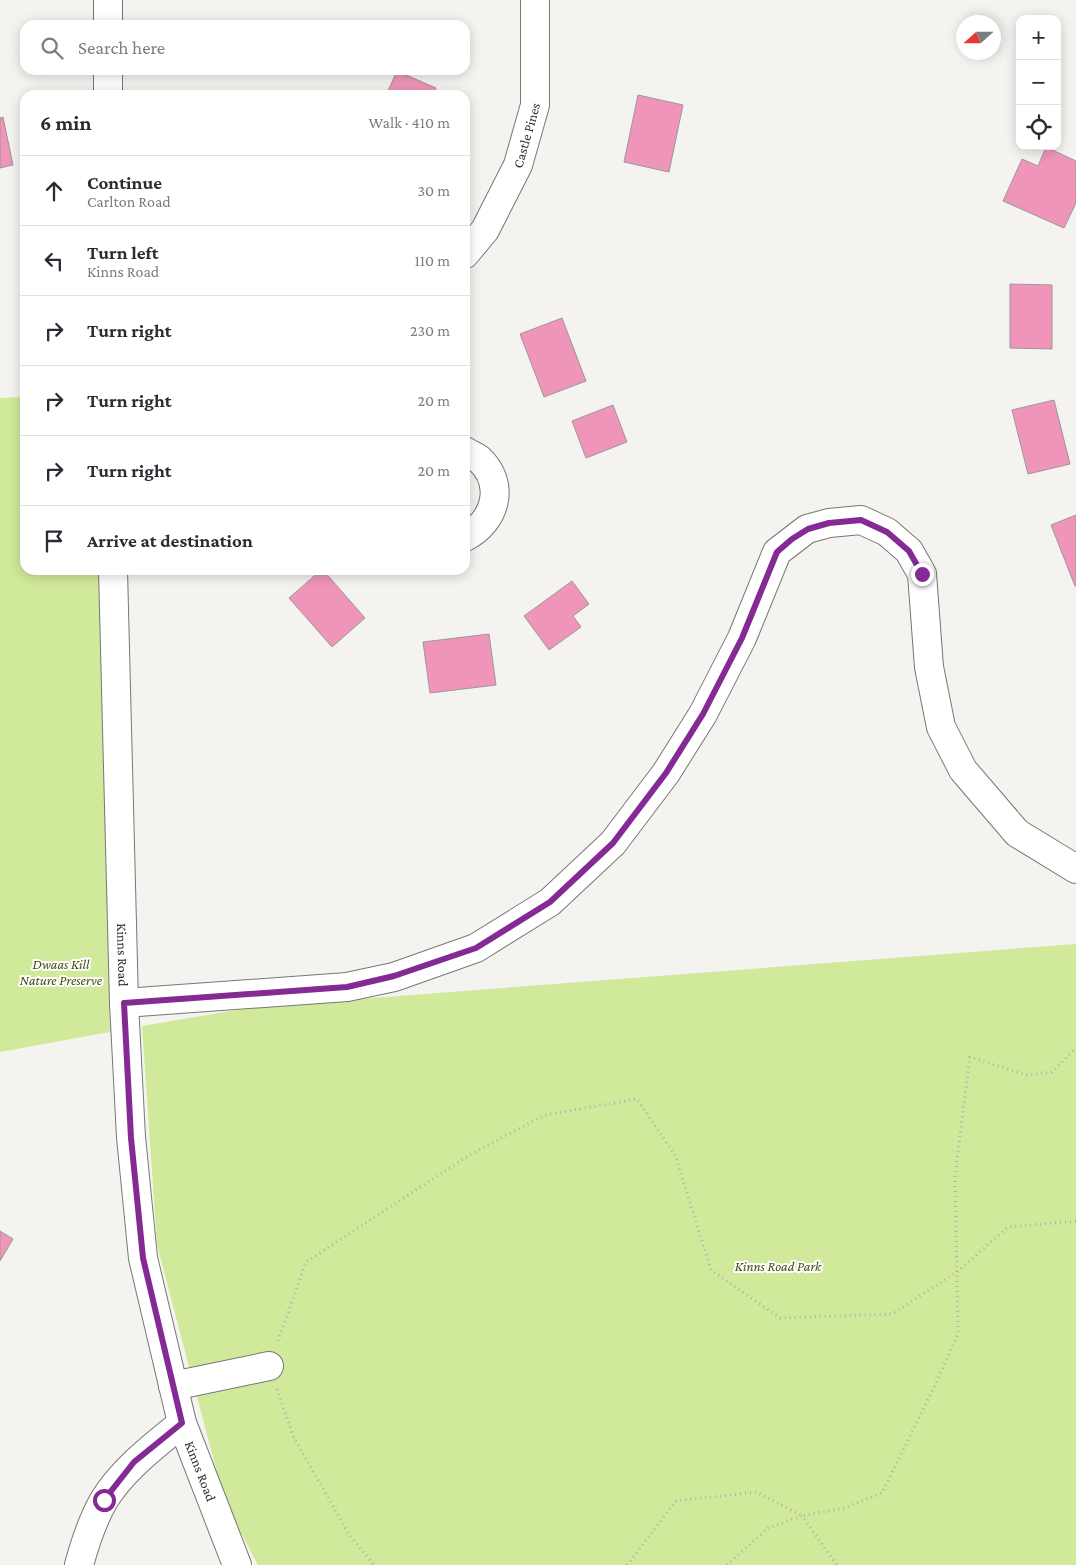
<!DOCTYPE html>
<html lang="en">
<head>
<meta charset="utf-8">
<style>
  body { margin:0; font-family:"Crimson Pro",serif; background:#f2f2f3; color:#2b2b33 }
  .controls { position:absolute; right:15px; top:15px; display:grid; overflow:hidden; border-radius:10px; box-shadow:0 2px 12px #0003 }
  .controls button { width:45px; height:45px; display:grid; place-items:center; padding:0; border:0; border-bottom:1px solid #e1e1e2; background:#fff; color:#2b2b33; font:25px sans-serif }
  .compass { position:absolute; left:956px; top:15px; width:45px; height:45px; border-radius:50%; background:#fff; box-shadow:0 2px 12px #0003; rotate:249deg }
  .stop { position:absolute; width:15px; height:15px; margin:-11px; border:4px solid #852995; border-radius:50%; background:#fff }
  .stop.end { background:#852995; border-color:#fff; box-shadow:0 1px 5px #0008 }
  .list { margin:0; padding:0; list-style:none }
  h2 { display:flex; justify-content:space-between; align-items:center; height:65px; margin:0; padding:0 20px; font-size:21px }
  h2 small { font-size:16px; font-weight:400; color:#7c7c81 }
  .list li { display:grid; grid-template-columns:32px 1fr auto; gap:15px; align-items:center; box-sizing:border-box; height:70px; padding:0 20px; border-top:1px solid #e1e1e2 }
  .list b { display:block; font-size:19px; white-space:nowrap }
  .list p { margin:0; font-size:16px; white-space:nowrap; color:#7c7c81 }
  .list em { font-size:16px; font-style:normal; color:#7c7c81 }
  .icon { flex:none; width:28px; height:28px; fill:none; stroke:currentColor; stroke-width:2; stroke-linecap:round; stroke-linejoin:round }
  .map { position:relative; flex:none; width:1076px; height:1565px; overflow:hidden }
  .search { position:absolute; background:#fff; box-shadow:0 2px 12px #0003; left:20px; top:20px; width:450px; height:55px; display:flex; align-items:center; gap:12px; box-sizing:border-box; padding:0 18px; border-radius:15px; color:#7c7c81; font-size:19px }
  .panel { position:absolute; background:#fff; box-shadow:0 2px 12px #0003; left:20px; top:90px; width:450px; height:485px; border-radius:15px }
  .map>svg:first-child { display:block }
  .green { fill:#d1e99a }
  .building { fill:#ef95b9; stroke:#9b9899 }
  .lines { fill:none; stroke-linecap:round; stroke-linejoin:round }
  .minor-casing { stroke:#777774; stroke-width:30 }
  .path { stroke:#b1b1ae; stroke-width:3; stroke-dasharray:1 4; stroke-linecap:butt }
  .minor { stroke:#fff; stroke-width:28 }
  .route { stroke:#852995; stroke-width:6 }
  .labels { text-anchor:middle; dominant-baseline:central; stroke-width:4; stroke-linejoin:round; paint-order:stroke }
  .street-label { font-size:14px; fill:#2f2f2e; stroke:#fff }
  .park-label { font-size:14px; font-style:italic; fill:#3d4c0c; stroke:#fff }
</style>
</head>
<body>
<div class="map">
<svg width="1076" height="1565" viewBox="0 0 1076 1565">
  <rect width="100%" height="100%" fill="#f4f3f0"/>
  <g class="green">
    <path d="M25 397V570H113L126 1029 0 1052V398Z"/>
    <path d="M1076 944V1565H258L225 1503 157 1245 142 1026 255 1007Z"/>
  </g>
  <g class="building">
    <path d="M397 71 436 88 433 95H386Z"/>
    <path d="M638 95 683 105 669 172 624 162Z"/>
    <path d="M3 117 13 165 0 168V118Z"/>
    <path d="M1046 147 1076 161V203L1064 228 1003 201 1022 159 1038 166Z"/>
    <path d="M1010 284 1052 285V349L1010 348Z"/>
    <path d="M562 318 586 381 544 397 520 334Z"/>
    <path d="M1054 400 1070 464 1028 474 1012 410Z"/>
    <path d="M613 405 627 442 586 458 572 421Z"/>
    <path d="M1076 515V586H1075L1051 525Z"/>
    <path d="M321 570H323L365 618 332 647 289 598Z"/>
    <path d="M572 581 589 604 573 616 581 627 549 650 524 616Z"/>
    <path d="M489 634 496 685 430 693 423 642Z"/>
    <path d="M0 1231 13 1239 0 1261Z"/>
  </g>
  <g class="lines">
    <g class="minor-casing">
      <g id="minor">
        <path d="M108 25V0"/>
        <path d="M108 95V70"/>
        <path id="s1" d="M465 254 485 230 518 165 535 105V0"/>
        <path d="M465 451C469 454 475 456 479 459 506 484 496 521 465 537"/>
        <path id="s2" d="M113 570 124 1003 131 1137 143 1258 182 1423 237 1565"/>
        <path d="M124 1003 347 987 394 977 476 948 550 902 613 843 666 773 703 714 742 638 777 552 807 529 829 523 861 520 887 532 909 551 922 574 929 667 941 727 963 770 1017 833 1076 869"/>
        <path d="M173 1386 269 1366"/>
        <path d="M79 1565C85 1543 93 1519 104 1500 123 1469 154 1446 182 1423"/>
      </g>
    </g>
    <g class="path">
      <path d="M278 1341 306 1262 471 1154 545 1115 637 1099 675 1155 711 1270 780 1318 892 1314 957 1272 1008 1227 1076 1221"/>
      <path d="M277 1389 294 1438 350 1536 374 1565"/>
      <path d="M627 1565 676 1501 757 1492 802 1516 844 1508 882 1493 938 1379 958 1333 955 1175 970 1057 1026 1075 1052 1072 1076 1048"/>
      <path d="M727 1565 768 1528 802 1516 837 1565"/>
    </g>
    <use href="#minor" class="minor"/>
  </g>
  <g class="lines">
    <path class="route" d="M104 1500 134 1462 182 1423 143 1258 131 1138 124 1003 347 987 394 976 476 948 550 902 613 843 666 773 703 714 742 638 777 552 792 539 808 529 829 523 861 520 887 532 909 551 922 574"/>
  </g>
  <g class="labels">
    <g class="street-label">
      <text stroke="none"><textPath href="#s1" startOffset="135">Castle Pines</textPath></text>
      <text stroke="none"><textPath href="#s2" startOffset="385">Kinns Road</textPath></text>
      <text stroke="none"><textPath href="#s2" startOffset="910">Kinns Road</textPath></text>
    </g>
    <g class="park-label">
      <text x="61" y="964">Dwaas Kill<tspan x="61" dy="16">Nature Preserve</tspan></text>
      <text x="778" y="1266">Kinns Road Park</text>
    </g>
  </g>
</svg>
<div class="controls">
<button>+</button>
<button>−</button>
<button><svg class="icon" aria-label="locate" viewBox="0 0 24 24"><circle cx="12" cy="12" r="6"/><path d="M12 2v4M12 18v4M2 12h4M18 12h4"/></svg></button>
</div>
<svg class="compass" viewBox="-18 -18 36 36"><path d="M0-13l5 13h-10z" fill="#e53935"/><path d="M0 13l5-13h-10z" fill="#7c7c81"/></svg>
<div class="stop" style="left:104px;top:1500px"></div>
<div class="stop end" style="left:922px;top:574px"></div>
<div class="search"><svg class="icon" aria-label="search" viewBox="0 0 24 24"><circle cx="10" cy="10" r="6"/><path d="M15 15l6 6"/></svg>Search here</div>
<section class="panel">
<h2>6 min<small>Walk · 410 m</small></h2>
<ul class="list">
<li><svg class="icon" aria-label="ahead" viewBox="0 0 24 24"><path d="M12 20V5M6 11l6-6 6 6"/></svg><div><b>Continue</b><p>Carlton Road</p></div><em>30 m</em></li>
<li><svg class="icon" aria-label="left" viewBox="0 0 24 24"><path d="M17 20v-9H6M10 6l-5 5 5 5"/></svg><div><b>Turn left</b><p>Kinns Road</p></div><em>110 m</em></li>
<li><svg class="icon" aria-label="right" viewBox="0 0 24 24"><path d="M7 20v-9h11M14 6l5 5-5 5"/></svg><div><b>Turn right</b></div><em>230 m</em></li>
<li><svg class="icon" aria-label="right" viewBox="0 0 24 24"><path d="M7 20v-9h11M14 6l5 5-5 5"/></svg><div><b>Turn right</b></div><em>20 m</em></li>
<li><svg class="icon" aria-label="right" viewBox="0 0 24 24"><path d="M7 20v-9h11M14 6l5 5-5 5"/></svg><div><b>Turn right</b></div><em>20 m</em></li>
<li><svg class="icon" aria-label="arrive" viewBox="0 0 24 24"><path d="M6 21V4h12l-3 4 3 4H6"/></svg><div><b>Arrive at destination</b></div></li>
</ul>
</section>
</div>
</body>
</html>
